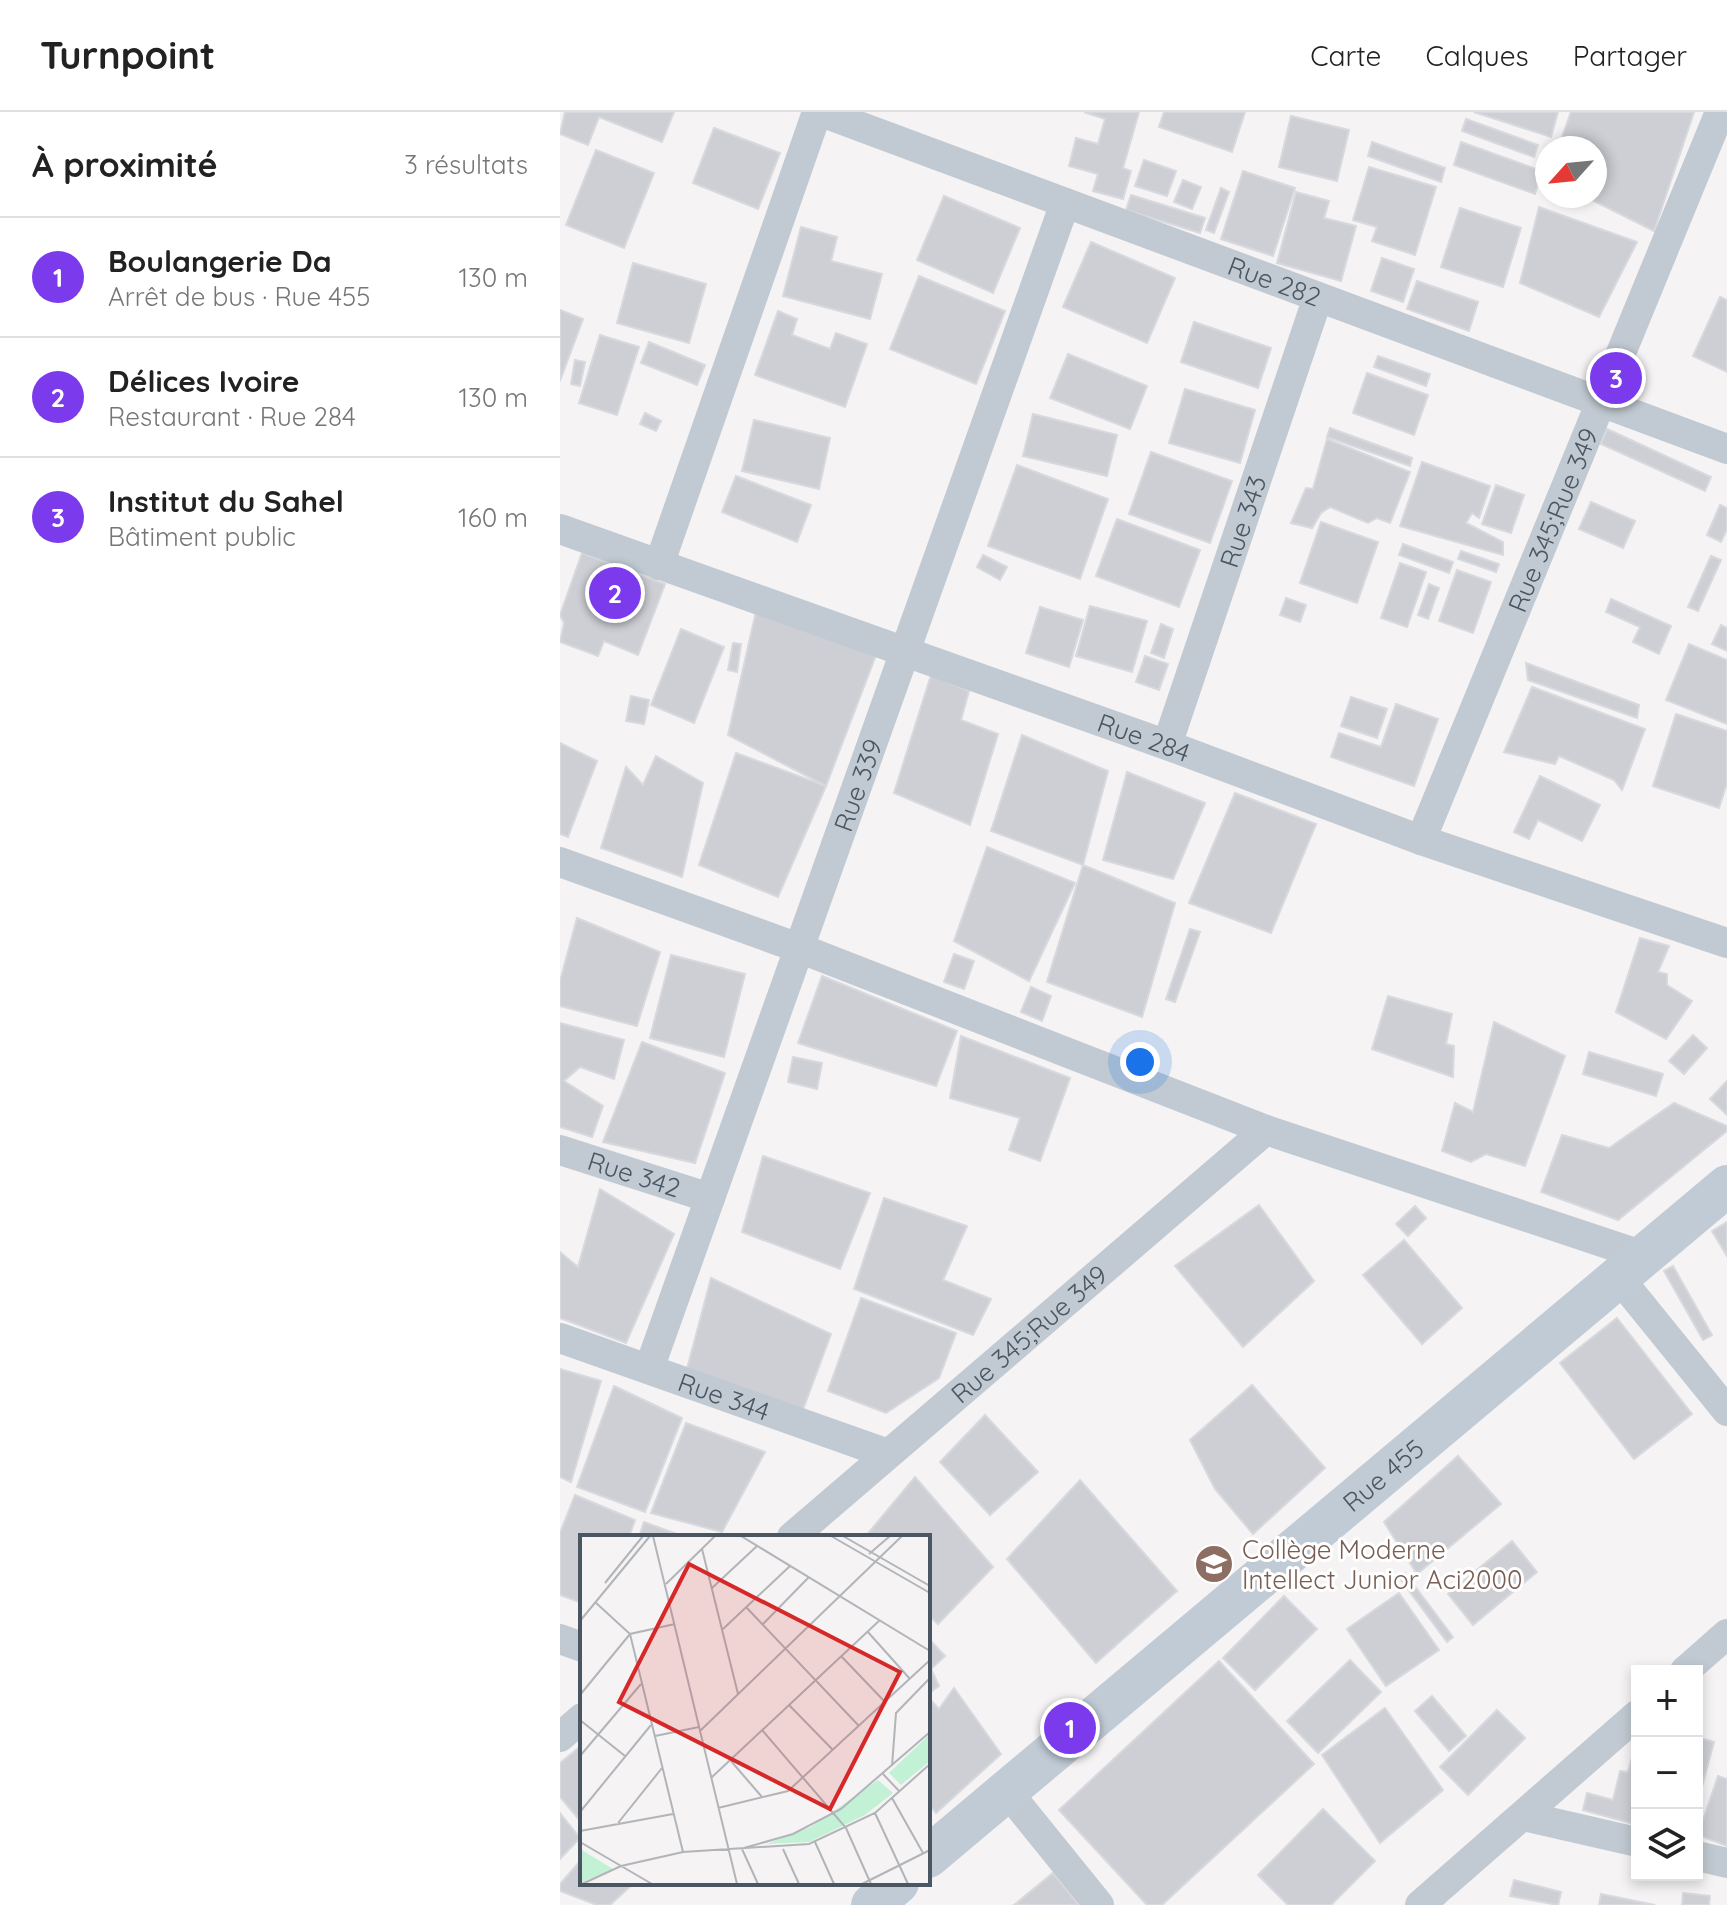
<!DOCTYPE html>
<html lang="fr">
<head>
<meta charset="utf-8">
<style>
  body { margin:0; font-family:Quicksand,sans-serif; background:#f2f2f2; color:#222 }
  .controls { position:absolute; right:24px; bottom:24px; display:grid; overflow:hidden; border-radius:0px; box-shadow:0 4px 12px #0003 }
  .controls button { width:72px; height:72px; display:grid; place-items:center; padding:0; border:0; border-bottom:2px solid #e0e0e0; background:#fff; color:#222; font:40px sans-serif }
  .compass { position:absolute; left:975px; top:24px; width:72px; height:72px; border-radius:50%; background:#fff; box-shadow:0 4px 12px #0003; rotate:243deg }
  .you { position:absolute; left:580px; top:950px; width:28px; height:28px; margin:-20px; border:6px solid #fff; border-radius:50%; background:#1a73e8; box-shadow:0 0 0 12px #1a73e833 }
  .badge { display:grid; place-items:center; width:52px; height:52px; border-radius:50%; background:#7c3aed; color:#fff; font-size:26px; font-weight:700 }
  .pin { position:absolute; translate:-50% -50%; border:4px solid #fff; box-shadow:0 2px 8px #0006 }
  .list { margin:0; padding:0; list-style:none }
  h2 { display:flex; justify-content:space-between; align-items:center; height:104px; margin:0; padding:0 32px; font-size:34px }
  h2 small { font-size:26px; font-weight:400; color:#767676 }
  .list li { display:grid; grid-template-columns:52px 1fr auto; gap:24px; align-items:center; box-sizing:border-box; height:120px; padding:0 32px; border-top:2px solid #e0e0e0 }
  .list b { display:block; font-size:30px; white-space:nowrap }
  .list p { margin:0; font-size:26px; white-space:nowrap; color:#767676 }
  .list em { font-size:26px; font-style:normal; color:#767676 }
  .icon { flex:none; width:44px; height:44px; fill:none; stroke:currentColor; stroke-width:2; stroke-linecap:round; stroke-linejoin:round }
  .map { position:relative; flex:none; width:1167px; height:1793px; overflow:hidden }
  header { display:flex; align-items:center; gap:48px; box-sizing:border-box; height:112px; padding:0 40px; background:#fff; border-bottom:2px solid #e0e0e0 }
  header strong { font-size:38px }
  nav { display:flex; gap:44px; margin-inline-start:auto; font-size:28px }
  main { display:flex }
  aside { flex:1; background:#fff }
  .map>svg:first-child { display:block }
  .building { fill:#cdcfd5; stroke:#d7d9de; stroke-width:2 }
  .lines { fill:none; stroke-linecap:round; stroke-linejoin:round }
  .street { stroke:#c1cad2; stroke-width:30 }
  .secondary { stroke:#c1cbd6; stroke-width:42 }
  .labels { text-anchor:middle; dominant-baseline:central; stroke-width:6; stroke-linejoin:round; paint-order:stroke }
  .street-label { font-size:26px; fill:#4a5661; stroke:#fff }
  .education-label { font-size:26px; fill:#785e54; stroke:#fff; text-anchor:start }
  .inset-road { fill:none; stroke:#b1b4b9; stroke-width:2 }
  .view { fill:#d62828; fill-opacity:0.15; stroke:#d62828; stroke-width:4 }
  .inset-edge { fill:none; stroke:#4a5661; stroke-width:4 }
</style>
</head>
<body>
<header>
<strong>Turnpoint</strong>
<nav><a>Carte</a><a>Calques</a><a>Partager</a></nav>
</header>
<main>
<aside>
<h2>À proximité<small>3 résultats</small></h2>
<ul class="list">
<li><span class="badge">1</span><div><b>Boulangerie Da</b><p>Arrêt de bus · Rue 455</p></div><em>130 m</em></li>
<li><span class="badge">2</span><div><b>Délices Ivoire</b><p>Restaurant · Rue 284</p></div><em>130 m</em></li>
<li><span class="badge">3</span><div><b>Institut du Sahel</b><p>Bâtiment public</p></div><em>160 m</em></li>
</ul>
</aside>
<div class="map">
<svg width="1167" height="1793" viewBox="0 0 1167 1793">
  <rect width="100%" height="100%" fill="#f5f3f3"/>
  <g class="building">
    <path d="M5 0H114L102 30 39 5 28 33 0 22Z"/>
    <path d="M524 0H579L563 56 571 59 563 87 533 79 538 62 509 54 516 26 538 32 545 7Z"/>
    <path d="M604 0H685L672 40 599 15Z"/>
    <path d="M914 0H998L991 25Z"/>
    <path d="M1011 0H1134L1094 119 1024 84H1035V36H998Z"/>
    <path d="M731 4 789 18 777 69 719 55Z"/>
    <path d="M906 7 978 33 974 45 902 19Z"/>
    <path d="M154 16 220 41 198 97 133 71Z"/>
    <path d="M812 30 885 56 881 70 808 44Z"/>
    <path d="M901 30 982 59 975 82 894 53Z"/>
    <path d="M36 38 94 61 64 136 6 113Z"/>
    <path d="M584 48 616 59 607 84 575 74Z"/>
    <path d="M809 55 876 75 855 143 812 129 817 115 793 108Z"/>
    <path d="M683 59 735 76 713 144 661 127Z"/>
    <path d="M623 68 641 75 632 97 614 90Z"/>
    <path d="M661 76 669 80 654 121 646 118Z"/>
    <path d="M736 80 769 89 764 106 796 114 781 169 717 151Z"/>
    <path d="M571 83 645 106 640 121 566 98Z"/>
    <path d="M384 84 460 116 433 181 357 148Z"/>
    <path d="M979 95 1077 130 1039 205 960 171Z"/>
    <path d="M900 96 961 116 943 175 881 155Z"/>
    <path d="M241 115 277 125 271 149 322 162 310 207 223 184Z"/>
    <path d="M531 130 615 166 587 231 503 195Z"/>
    <path d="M822 146 854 157 843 190 811 179Z"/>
    <path d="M73 151 146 172 129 231 57 211Z"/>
    <path d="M359 164 445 199 416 272 330 237Z"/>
    <path d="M857 169 918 190 909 219 847 197Z"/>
    <path d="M1160 185 1167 188V260L1133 244Z"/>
    <path d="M0 198 23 207 0 269Z"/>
    <path d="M218 199 237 207 232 223 270 237 276 221 307 232 285 295 195 263Z"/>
    <path d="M634 210 711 236 698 276 621 250Z"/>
    <path d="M40 223 79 235 57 303 19 291Z"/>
    <path d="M89 230 145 253 137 273 81 251Z"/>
    <path d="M508 242 587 274 570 317 490 286Z"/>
    <path d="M818 244 870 262 866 274 814 255Z"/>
    <path d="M15 248 25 250 20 274 11 272Z"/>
    <path d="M807 261 868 283 854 323 793 301Z"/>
    <path d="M625 277 695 298 680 351 609 331Z"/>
    <path d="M85 301 101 309 96 319 80 312Z"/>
    <path d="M473 302 557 323 547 364 463 344Z"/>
    <path d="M194 308 270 326 259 377 182 359Z"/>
    <path d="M770 316 852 346 850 354 767 325Z"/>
    <path d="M1047 317 1151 365 1145 379 1041 332Z"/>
    <path d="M767 327 850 360 830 411 817 406 808 411 770 395 761 401 752 416 731 411 746 376 753 377Z"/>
    <path d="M591 340 672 369 650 431 569 402Z"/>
    <path d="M862 350 930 374 919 406 912 401 906 411 943 430V443L840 414Z"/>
    <path d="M457 353 548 387 520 467 428 434Z"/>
    <path d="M176 364 251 393 237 430 162 400Z"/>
    <path d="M936 373 964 383 951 421 922 412Z"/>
    <path d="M1031 390 1075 409 1063 436 1019 417Z"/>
    <path d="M1160 393 1167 396V417L1161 430 1147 423Z"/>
    <path d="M557 407 640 438 619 495 536 464Z"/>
    <path d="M761 410 818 430 797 491 740 471Z"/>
    <path d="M843 432 893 450 889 461 839 443Z"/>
    <path d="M901 439 939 452 936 460 898 447Z"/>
    <path d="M22 441 105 472 78 543 44 529 38 544 0 530 4 511 0 503Z"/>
    <path d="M423 443 447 455 440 468 417 455Z"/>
    <path d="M1151 444 1161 448 1138 499 1128 495Z"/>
    <path d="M840 451 866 460 847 515 821 506Z"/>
    <path d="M897 458 931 470 913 521 879 509Z"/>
    <path d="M869 472 879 476 868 507 858 503Z"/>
    <path d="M726 486 746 493 740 510 720 503Z"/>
    <path d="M1051 487 1111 514 1099 542 1073 530 1080 515 1046 500Z"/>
    <path d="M530 494 587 509 572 560 516 544Z"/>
    <path d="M197 495 316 543 266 674 168 623Z"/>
    <path d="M480 495 523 508 509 555 466 541Z"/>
    <path d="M601 512 613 517 604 546 591 541Z"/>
    <path d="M1161 513 1167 516V539L1152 532Z"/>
    <path d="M121 517 164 535 134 611 91 593Z"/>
    <path d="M173 531 181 532 177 560 168 558Z"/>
    <path d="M1129 532 1167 548V612L1106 588Z"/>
    <path d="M585 544 608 552 599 578 576 570Z"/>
    <path d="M966 551 1079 593 1077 606 968 568Z"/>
    <path d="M371 563 409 579 401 608 438 622 410 713 334 681Z"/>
    <path d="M972 575 1085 617 1062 678 1054 668 999 644 995 652 944 640Z"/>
    <path d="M71 584 89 588 84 612 66 609Z"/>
    <path d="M791 585 827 597 817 626 781 614Z"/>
    <path d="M836 592 878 607 854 674 771 645 779 621 821 635Z"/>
    <path d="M1116 602 1167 619V671L1159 696 1093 674Z"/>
    <path d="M462 623 548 659 523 753 431 719Z"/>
    <path d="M0 631 37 649 8 725 0 722Z"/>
    <path d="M176 641 266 674 218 785 139 753Z"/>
    <path d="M96 644 143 671 122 765 41 736 66 655 83 673Z"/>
    <path d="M567 660 645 691 613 767 543 748Z"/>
    <path d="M980 664 1040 693 1022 729 978 708 969 727 954 720Z"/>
    <path d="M675 681 756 712 711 821 629 791Z"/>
    <path d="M427 735 515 771 469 869 394 829Z"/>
    <path d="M523 753 615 791 582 905 487 870Z"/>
    <path d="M17 806 100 840 77 914 0 894V869Z"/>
    <path d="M630 817 640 820 615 890 606 887Z"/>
    <path d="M1080 826 1109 834 1098 860 1107 862V873L1132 889 1106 927 1056 900Z"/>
    <path d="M394 842 414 849 404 877 384 870Z"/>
    <path d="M111 843 185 862 164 945 90 926Z"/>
    <path d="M262 864 397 919 376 974 238 931Z"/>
    <path d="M471 875 491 884 482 909 461 900Z"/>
    <path d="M828 884 892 902 886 932 894 934 893 965 812 937Z"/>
    <path d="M934 910 1005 944 965 1054 926 1042 911 1050 882 1039 895 991 913 1000Z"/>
    <path d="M0 911 64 928 54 967 20 955 4 969 43 994 32 1025 0 1015Z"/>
    <path d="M1133 923 1147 936 1124 962 1109 949Z"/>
    <path d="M401 924 510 966 480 1049 449 1038 460 1006 390 986Z"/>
    <path d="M82 930 165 961 135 1051 43 1030Z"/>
    <path d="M1029 940 1103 962 1096 984 1023 962Z"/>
    <path d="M233 945 262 951 257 977 228 970Z"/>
    <path d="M1167 969V1003L1150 987Z"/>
    <path d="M1114 991 1167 1014V1019L1058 1108 981 1080 1002 1023 1049 1036Z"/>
    <path d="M203 1044 310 1081 280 1157 182 1120Z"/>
    <path d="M40 1077 114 1122 66 1231 0 1206V1140L18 1155Z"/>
    <path d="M324 1086 407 1114 383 1168 431 1187 413 1223 294 1177Z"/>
    <path d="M699 1093 754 1169 683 1235 615 1154Z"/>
    <path d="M855 1094 866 1106 848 1124 836 1112Z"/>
    <path d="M1167 1110V1144L1152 1119Z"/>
    <path d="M844 1128 902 1196 862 1232 803 1163Z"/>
    <path d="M1113 1154 1152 1223 1143 1228 1104 1159Z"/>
    <path d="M151 1166 271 1222 241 1303 127 1257Z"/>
    <path d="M301 1186 396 1221 379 1266 326 1301 268 1279Z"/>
    <path d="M1057 1206 1132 1302 1074 1347 1000 1251Z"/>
    <path d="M0 1257 41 1269 11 1370 0 1365Z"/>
    <path d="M692 1273 765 1356 693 1422 655 1377 630 1328Z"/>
    <path d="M54 1274 122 1306 85 1400 17 1375Z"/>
    <path d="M425 1303 478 1360 430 1403 380 1350Z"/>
    <path d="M126 1311 205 1340 162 1420 91 1401Z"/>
    <path d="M898 1344 941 1392 857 1462 824 1410Z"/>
    <path d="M355 1365 433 1455 378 1512 368 1503V1425H305Z"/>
    <path d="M520 1368 617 1479 536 1551 447 1447Z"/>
    <path d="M15 1383 75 1408 69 1425H22V1491L0 1483V1421Z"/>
    <path d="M84 1410 125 1425H79Z"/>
    <path d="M952 1429 977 1460 913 1513 888 1482Z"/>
    <path d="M845 1461 893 1525 887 1530 839 1465Z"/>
    <path d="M839 1481 879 1538 826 1574 787 1517Z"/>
    <path d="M724 1484 757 1517 695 1578 663 1546Z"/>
    <path d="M368 1526 385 1544 371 1557 379 1574 368 1582Z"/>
    <path d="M790 1548 821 1580 758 1641 727 1609Z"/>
    <path d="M659 1549 754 1652 602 1793H587L499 1698Z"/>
    <path d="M394 1576 441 1642 376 1701 368 1691V1585L379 1597Z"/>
    <path d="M872 1584 906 1624 889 1639 855 1599Z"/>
    <path d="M825 1596 883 1678 820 1731 762 1643Z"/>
    <path d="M937 1598 965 1626 908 1683 880 1655Z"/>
    <path d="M1137 1625 1154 1630 1137 1693Z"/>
    <path d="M1076 1631 1077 1713 1023 1698 1027 1681 1053 1688 1060 1659 1068 1660Z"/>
    <path d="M22 1633V1711L0 1685V1651Z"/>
    <path d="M1158 1664 1167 1667V1734L1138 1723Z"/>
    <path d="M763 1697 815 1749 771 1793H728L698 1763Z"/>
    <path d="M0 1701 20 1726 0 1747Z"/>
    <path d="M22 1747V1771H74L50 1793H37L0 1779V1772Z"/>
    <path d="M493 1761 519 1793H454Z"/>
    <path d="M954 1768 1001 1780 998 1793 950 1784Z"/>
    <path d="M1123 1781 1150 1784 1149 1793H1122Z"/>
    <path d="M1041 1782 1095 1793H1039Z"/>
  </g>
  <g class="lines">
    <g class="street">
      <path id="s1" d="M261 0 1167 337"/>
      <path id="s2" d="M0 417 607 633 861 728 1167 831"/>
      <path d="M99 453 257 0"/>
      <path id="s3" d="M607 633 758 185"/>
      <path id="s4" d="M861 728 1160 0"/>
      <path d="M0 750 239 836 706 1018 1084 1144"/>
      <path id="s5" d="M0 1038 150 1086"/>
      <path d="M1060 1167 1167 1299"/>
      <path id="s6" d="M0 1226 328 1342"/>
      <path id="s7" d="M89 1257 505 91"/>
      <path id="s8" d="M232 1425 706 1018"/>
      <path d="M0 1527 22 1535"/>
      <path d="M1125 1559 1167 1522"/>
      <path d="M0 1625 22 1606"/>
      <path d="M446 1678 539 1793"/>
      <path d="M964 1704 1077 1730"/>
      <path d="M1137 1744 1167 1751"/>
      <path d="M860 1793 1077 1603"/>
    </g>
    <g class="secondary">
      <path id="s9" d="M368 1745 1167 1074"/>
      <path d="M312 1793 338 1771"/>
    </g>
  </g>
  <defs>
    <g id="school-disc" transform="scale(2)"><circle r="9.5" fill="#8d6e63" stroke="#fff"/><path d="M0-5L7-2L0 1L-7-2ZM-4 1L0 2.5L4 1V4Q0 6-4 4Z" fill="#fff"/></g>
  </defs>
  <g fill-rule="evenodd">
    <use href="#school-disc" x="654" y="1452"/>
  </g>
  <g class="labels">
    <g class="street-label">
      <text stroke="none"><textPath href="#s1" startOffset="484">Rue 282</textPath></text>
      <text stroke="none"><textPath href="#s3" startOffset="236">Rue 343</textPath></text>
      <text stroke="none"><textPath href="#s4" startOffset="346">Rue 345;Rue 349</textPath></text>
      <text stroke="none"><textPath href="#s2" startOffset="620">Rue 284</textPath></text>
      <text stroke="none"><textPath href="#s7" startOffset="620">Rue 339</textPath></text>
      <text stroke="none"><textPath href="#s5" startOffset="78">Rue 342</textPath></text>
      <text stroke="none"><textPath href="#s8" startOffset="312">Rue 345;Rue 349</textPath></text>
      <text stroke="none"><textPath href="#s6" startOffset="174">Rue 344</textPath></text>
      <text stroke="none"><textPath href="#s9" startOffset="594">Rue 455</textPath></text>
    </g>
    <g class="education-label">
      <text x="682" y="1437">Collège Moderne<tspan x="682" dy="30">Intellect Junior Aci2000</tspan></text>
    </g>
  </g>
  <g transform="translate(20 1423)">
    <rect width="350" height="350" fill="#f5f3f3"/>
    <path d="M350 199V226L321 250 309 238ZM298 245 313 258 285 280 229 307 187 309 231 292ZM0 314 33 334 0 348Z" fill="#c3f1d5"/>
    <path class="inset-road" d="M73 1 157 349M161 1 350 116M251 1 350 58M263 1 350 51M122 14 158 159M289 19 310 1M25 48 63 1M86 49 135 1M132 53 177 11M15 67 50 99 103 317M166 72 279 191M0 86 70 1M183 89 229 42M143 94 210 31M287 96 330 144M261 121 305 167M0 160 50 99 95 89M209 170 253 215M0 185 45 221M182 195 266 293 291 349M120 196 322 1M75 201 119 192M0 221 61 149M151 226 182 262M312 231 316 178 350 143M303 239 320 257M131 243 300 85M312 263 343 318M138 273 208 256 350 125M0 277 71 190M295 278 328 349M38 288 82 233M0 296 93 279M0 307 72 349M235 307 254 349M164 313 213 299 261 274 350 197M162 314 178 349M203 314 219 349M2 349 41 331 103 317 229 309 295 278 350 229M282 349 350 315"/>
    <path class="view" d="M109 29 320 137 250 274 39 167Z"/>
    <rect width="350" height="350" class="inset-edge"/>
  </g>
</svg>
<div class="controls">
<button>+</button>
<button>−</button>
<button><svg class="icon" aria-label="layers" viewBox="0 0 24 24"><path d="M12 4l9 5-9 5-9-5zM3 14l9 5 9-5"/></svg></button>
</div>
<svg class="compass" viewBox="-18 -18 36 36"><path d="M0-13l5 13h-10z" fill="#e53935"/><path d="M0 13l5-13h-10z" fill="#767676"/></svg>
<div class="you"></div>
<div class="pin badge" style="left:510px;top:1616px">1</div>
<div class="pin badge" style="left:55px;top:481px">2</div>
<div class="pin badge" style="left:1056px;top:266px">3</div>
</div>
</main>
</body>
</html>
